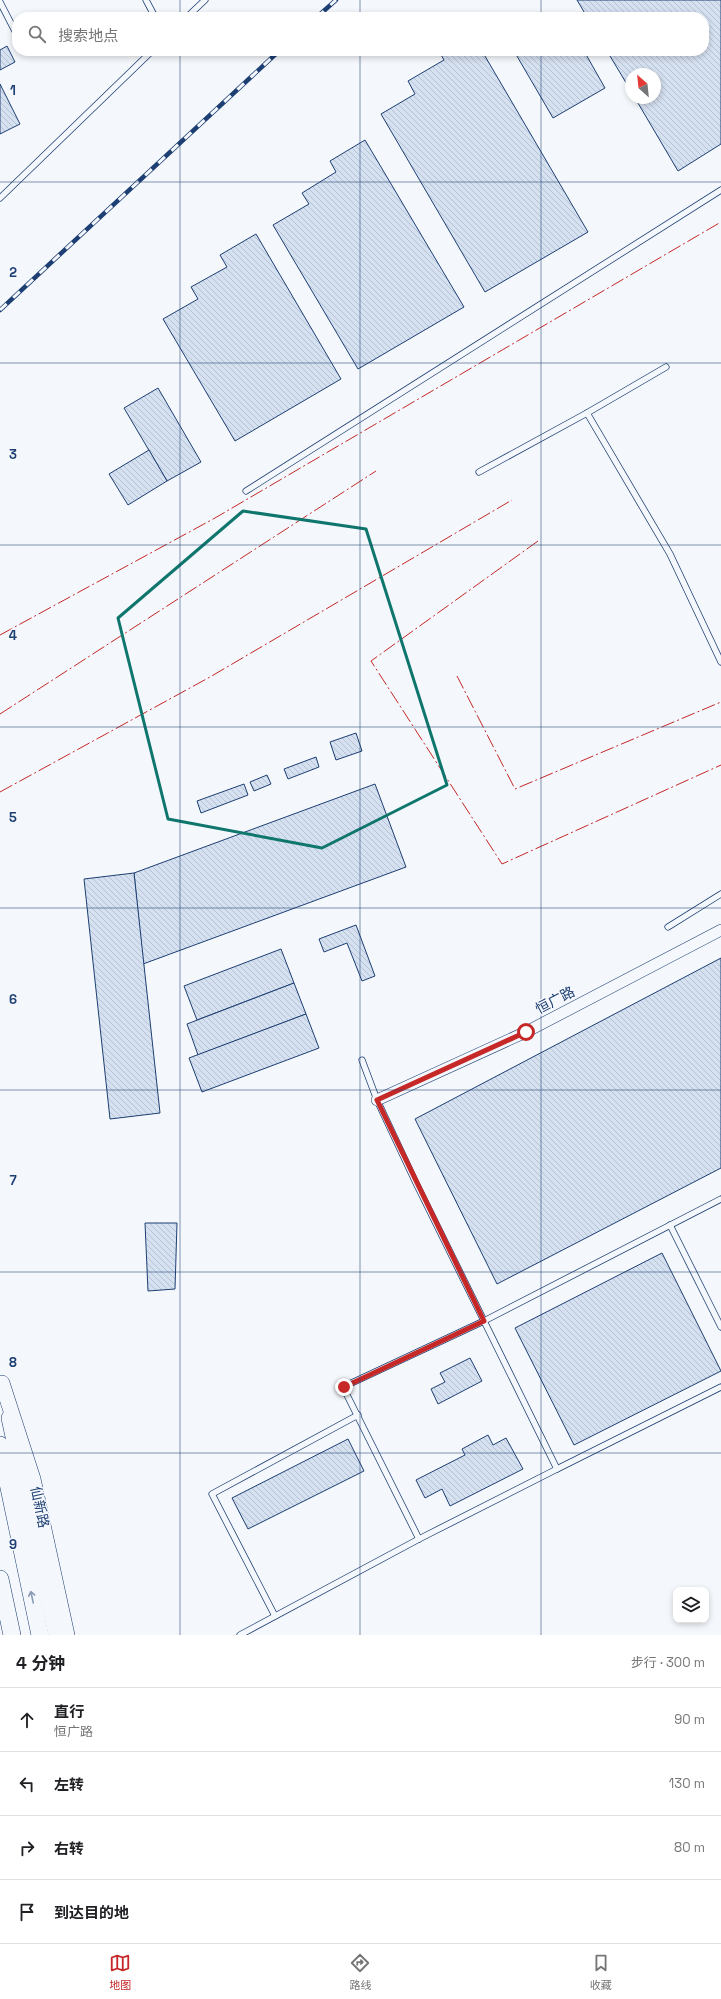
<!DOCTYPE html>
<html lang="zh">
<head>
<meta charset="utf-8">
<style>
  body { margin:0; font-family:"Space Grotesk","Noto Sans SC",sans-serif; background:#f2f2f2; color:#202124 }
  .controls { position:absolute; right:12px; bottom:12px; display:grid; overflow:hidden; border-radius:8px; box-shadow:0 2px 6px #0003 }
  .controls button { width:36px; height:36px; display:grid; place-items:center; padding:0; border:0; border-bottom:1px solid #e0e0e0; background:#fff; color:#202124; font:20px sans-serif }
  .compass { position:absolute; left:625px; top:68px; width:36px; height:36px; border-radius:50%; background:#fff; box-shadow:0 2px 6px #0003; rotate:333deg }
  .stop { position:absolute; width:12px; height:12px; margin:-9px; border:3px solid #c62828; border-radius:50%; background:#fff }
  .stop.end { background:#c62828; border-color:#fff; box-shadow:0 1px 4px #0008 }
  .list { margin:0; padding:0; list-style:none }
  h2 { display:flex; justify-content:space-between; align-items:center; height:52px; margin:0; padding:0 16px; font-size:17px }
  h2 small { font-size:13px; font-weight:400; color:#757577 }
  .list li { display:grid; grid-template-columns:26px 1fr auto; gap:12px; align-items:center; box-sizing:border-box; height:64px; padding:0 16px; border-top:1px solid #e0e0e0 }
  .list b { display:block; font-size:15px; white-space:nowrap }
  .list p { margin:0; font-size:13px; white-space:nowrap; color:#757577 }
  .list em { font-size:13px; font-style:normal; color:#757577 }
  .icon { flex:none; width:22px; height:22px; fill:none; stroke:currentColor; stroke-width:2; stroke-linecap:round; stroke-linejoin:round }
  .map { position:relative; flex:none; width:721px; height:1635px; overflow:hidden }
  .search { position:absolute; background:#fff; box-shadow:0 2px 6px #0003; left:12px; right:12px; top:12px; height:44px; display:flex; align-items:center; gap:10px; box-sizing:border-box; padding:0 14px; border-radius:16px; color:#757577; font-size:15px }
  .sheet { height:308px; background:#fff }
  nav { display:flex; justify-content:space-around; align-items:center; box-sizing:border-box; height:56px; border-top:1px solid #e0e0e0; background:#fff; font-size:11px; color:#757577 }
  nav a { display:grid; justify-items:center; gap:2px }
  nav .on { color:#c62828 }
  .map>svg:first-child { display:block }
  .building { fill:url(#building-back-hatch); stroke:#1d3f73 }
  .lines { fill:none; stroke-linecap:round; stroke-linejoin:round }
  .service-casing { stroke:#1d3f73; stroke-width:7 }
  .minor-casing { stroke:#1d3f73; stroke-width:12 }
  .secondary-casing { stroke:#1d3f73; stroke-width:16 }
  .primary-casing { stroke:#1d3f73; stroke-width:18 }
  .service { stroke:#f4f7fb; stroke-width:5.5 }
  .minor { stroke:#f4f7fb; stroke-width:11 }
  .secondary { stroke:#f4f7fb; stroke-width:15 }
  .primary { stroke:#f4f7fb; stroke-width:17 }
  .rail-casing { stroke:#1d3f73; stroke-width:4.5 }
  .rail { stroke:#f4f7fb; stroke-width:3; stroke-dasharray:9; stroke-linecap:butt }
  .power { stroke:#c62828; stroke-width:1; stroke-dasharray:14 3 2 3; stroke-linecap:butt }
  .oneway { stroke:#889bb7 }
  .route { stroke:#c62828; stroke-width:5 }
  .marked { fill:none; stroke:#0f766e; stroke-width:3; stroke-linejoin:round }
  .grid { fill:none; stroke:#1d3f73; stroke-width:1; stroke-opacity:0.55 }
  .labels { text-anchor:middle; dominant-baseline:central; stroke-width:3; stroke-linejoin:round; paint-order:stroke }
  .street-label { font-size:14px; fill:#1d3f73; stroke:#f4f7fb }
  .grid-label { font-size:13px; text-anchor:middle; font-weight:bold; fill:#1d3f73; stroke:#f4f7fb; stroke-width:3; stroke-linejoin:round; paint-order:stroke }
</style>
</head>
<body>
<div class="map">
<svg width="721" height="1635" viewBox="0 0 721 1635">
  <defs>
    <pattern id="building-back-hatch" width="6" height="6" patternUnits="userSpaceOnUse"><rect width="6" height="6" fill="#d5e0f0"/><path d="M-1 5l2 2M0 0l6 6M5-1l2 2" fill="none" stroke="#b6c1d1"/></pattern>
  </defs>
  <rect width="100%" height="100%" fill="#f4f7fb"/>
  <g class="building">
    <path d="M577 0H721V144L678 171 635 98H655V74H631V91L607 51H704V17H587Z"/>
    <path d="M7 46 15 62 0 70V50Z"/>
    <path d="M443 51H482L588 232 485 292 381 114 415 94 408 81 444 60 440 53Z"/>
    <path d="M514 51H584L605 88 553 118Z"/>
    <path d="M0 84 20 124 0 134Z"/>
    <path d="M365 140 464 307 358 369 273 225 309 204 302 193 336 172 330 161Z"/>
    <path d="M256 234 341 379 235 441 163 319 198 299 191 287 227 267 220 255Z"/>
    <path d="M158 388 201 462 167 481 124 408Z"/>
    <path d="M149 450 167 481 128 505 109 474Z"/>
    <path d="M356 733 362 751 336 760 330 742Z"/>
    <path d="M316 757 319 767 288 779 284 769Z"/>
    <path d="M267 775 271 784 254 791 250 782Z"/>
    <path d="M244 784 248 795 201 813 197 801Z"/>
    <path d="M375 784 406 867 143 964 134 873Z"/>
    <path d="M134 873 160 1113 110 1119 84 879Z"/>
    <path d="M356 925 375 976 362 981 347 943 324 952 319 939Z"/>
    <path d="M281 949 294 983 197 1020 184 986Z"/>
    <path d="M721 958V1168L497 1284 415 1119Z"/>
    <path d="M294 983 306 1014 198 1055 187 1024Z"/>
    <path d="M306 1014 319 1048 202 1092 189 1058Z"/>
    <path d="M145 1223H177L175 1289 148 1291Z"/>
    <path d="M662 1253 721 1371 574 1445 515 1328Z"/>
    <path d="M470 1358 482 1381 438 1404 431 1389 445 1382 440 1373Z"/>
    <path d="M488 1435 493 1445 506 1438 523 1469 450 1506 442 1489 425 1498 416 1480 465 1455 462 1449Z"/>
    <path d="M348 1439 364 1471 248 1529 232 1498Z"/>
  </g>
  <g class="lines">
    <g class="service-casing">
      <g id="service">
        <path d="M146 0 155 17"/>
        <path d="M0 2 17 35"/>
        <path d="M187 17 205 0"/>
        <path d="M0 198 152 51"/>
        <path d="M587 413 670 554 721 662"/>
        <path d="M479 472 587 413 666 367"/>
        <path d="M246 491 721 190"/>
        <path d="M668 927 721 894"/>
        <path d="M670 1225 721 1327"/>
        <path d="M557 1469 721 1387"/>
        <path d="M419 1539 343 1387 484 1321 721 1199"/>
        <path d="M275 1616 212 1494 358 1415"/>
        <path d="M240 1635 419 1539 557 1469 416 1183 377 1100 362 1060"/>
      </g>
    </g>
    <g class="minor-casing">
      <path id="minor" d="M377 1100 526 1032 721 930"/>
    </g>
    <g class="secondary-casing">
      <path id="secondary" d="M2 1383 33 1479 67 1635"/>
    </g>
    <g class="primary-casing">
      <g id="primary">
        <path d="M10 1418 57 1635"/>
        <path d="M0 1445 40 1635"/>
        <path d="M0 1579 12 1635"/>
      </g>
    </g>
    <use href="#service" class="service"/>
    <use href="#minor" class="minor"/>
    <use href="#secondary" class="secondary"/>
    <use href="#primary" class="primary"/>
    <g class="rail-casing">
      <g id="rail">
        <path d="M317 17 336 0"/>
        <path d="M0 310 279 51"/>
      </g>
    </g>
    <use href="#rail" class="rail"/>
    <g class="power">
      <path d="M538 541 371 661 502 864 721 765"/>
      <path d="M0 635 215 518 721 222"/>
      <path d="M457 676 515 789 721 702"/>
      <path d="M0 714 376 471"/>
      <path d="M0 792 210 677 512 500"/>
    </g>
  </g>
  <defs><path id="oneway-shaft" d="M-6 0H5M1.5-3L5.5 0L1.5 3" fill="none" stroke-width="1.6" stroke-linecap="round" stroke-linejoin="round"/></defs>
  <use class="oneway" href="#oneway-shaft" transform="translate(32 1597) rotate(-102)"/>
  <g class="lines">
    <path class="route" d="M344 1387 484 1321 377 1100 526 1032"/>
  </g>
  <path class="marked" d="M243 511 366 529 447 785 322 848 168 819 118 618Z"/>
  <path class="grid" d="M180 0V17M360 0V17M541 0V17M180 51V1635M360 51V1635M541 51V1635M0 182H721M0 363H721M0 545H721M0 727H721M0 908H721M0 1090H721M0 1272H721M0 1453H721"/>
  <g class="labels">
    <g class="street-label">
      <text transform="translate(555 1000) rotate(-28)">恒广路</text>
      <text transform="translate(40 1507) rotate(78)">仙新路</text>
    </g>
  </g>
  <g class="grid-label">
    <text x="13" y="95">1</text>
    <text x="13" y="277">2</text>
    <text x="13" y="459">3</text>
    <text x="13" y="640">4</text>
    <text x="13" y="822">5</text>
    <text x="13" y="1004">6</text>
    <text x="13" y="1185">7</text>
    <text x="13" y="1367">8</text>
    <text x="13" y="1549">9</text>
  </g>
</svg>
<div class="controls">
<button><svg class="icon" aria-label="layers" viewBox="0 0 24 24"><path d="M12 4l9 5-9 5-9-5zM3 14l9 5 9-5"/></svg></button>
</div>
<svg class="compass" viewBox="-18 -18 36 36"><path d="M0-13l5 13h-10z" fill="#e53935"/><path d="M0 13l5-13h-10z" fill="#757577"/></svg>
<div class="stop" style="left:526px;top:1032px"></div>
<div class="stop end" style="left:344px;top:1387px"></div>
<div class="search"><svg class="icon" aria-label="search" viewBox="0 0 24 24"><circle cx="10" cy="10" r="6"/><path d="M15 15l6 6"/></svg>搜索地点</div>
</div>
<section class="sheet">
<h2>4 分钟<small>步行 · 300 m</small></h2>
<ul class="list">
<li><svg class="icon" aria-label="ahead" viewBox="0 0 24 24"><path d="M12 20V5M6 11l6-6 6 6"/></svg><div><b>直行</b><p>恒广路</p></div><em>90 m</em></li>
<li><svg class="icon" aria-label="left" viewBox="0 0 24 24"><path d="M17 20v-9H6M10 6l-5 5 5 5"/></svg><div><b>左转</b></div><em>130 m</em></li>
<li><svg class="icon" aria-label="right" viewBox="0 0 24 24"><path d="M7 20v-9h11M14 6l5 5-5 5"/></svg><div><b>右转</b></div><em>80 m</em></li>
<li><svg class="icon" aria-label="arrive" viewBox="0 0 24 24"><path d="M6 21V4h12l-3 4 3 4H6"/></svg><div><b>到达目的地</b></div></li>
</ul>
</section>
<nav>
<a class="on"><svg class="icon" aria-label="map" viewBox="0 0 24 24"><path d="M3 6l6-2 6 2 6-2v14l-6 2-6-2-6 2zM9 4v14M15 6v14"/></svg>地图</a>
<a><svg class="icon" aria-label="directions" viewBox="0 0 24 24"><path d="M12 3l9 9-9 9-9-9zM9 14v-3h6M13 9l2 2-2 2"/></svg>路线</a>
<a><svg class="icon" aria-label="saved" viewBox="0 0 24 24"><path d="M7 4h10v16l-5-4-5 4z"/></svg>收藏</a>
</nav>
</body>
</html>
